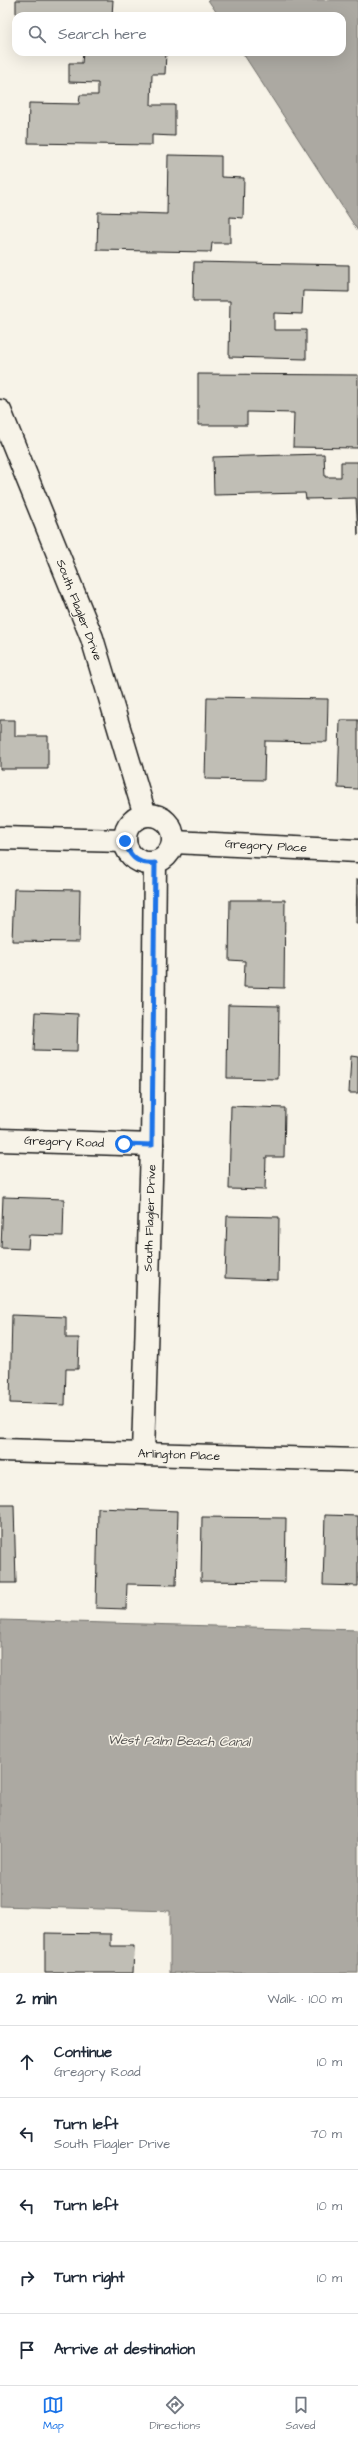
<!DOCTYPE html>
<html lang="en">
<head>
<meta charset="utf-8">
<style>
  body { margin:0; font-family:"Architects Daughter",sans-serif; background:#f6f6f7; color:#1f2937 }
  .stop { position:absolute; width:12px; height:12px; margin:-9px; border:3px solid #1a73e8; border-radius:50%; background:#fff }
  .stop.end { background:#1a73e8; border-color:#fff; box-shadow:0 1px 4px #0008 }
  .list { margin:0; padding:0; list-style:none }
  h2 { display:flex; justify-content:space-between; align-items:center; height:52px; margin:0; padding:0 16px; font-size:17px }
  h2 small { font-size:13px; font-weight:400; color:#747a83 }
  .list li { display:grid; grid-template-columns:26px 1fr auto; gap:12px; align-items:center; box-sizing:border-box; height:72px; padding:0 16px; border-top:1px solid #e0e1e3 }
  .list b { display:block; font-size:15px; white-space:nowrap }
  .list p { margin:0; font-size:13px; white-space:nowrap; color:#747a83 }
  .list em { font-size:13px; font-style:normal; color:#747a83 }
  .icon { flex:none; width:22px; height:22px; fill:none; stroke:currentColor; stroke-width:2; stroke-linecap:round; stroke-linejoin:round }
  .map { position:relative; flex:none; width:358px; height:1973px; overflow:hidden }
  .search { position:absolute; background:#fff; box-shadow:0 4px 16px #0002; left:12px; right:12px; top:12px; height:44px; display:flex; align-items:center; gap:10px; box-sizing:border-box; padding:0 14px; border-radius:12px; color:#747a83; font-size:15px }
  .sheet { height:412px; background:#fff }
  nav { display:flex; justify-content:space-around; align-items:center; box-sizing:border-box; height:56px; border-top:1px solid #e0e1e3; background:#fff; font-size:11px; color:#747a83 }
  nav a { display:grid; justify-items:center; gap:2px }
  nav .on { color:#1a73e8 }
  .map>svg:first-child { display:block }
  .water { fill:#aca9a2; stroke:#72716c }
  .building { fill:#c0beb5; stroke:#1c1c1c }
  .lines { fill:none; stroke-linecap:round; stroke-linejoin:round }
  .street-casing { stroke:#1c1c1c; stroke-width:25 }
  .secondary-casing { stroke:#1c1c1c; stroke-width:25 }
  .street { stroke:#f7f3e8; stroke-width:22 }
  .secondary { stroke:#f7f3e8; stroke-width:22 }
  .route { stroke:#1a73e8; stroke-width:5 }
  .labels { text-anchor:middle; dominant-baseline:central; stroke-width:3; stroke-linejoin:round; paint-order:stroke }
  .street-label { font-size:12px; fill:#1c1c1c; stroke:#f7f3e8 }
  .water-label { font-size:13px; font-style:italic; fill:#565452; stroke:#f7f3e8 }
</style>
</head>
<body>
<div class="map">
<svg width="358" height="1973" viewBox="0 0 358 1973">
  <rect width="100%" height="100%" fill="#f7f3e8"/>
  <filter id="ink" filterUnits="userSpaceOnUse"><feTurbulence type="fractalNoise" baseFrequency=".025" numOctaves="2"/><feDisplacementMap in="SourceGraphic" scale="8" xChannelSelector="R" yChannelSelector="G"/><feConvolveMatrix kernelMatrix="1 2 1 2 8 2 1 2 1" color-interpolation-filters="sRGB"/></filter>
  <g filter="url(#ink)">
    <g class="water">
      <path d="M208 0H358V231L242 52H342V16H219Z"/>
      <path d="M0 1620 358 1630V1973H170V1911L0 1906Z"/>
    </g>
    <g class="building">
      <path d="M16 0H113L112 16H16V19Z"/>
      <path d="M83 52H166L165 74H152L151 105H175V136L152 135V145L28 143 29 103 79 104 80 95H98V83L69 82V63H82Z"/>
      <path d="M168 155 221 156V177L244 178 243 218 230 217V243H212L211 252 97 250 98 212 167 214Z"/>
      <path d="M194 262 349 265V292L303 291 302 314 274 313V330H306V359L229 357 230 301H193Z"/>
      <path d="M198 374 358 375V448L293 447 294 413 247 412V425H198Z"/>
      <path d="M324 454 325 477H341V462H358V535L356 498 306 499 305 493 214 495 213 457Z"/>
      <path d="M207 697 328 699 327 742 265 741 264 780 205 779Z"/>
      <path d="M0 720H15V736H48V769H0Z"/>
      <path d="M340 720H358V789L338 788Z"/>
      <path d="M357 879H358V923H356Z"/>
      <path d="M14 889 80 890 79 942 12 941Z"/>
      <path d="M230 900H285L284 988 244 987 245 961 229 960Z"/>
      <path d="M228 1005 279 1006 278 1079 227 1078Z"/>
      <path d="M36 1012 78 1014 77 1052 34 1051Z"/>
      <path d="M351 1056 358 1057V1093H349Z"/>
      <path d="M231 1106 285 1108 284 1157H266L265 1190 229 1189Z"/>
      <path d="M3 1197 64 1199 63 1236 29 1235 28 1249 1 1248Z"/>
      <path d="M227 1216 279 1217 278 1280 225 1278Z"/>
      <path d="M12 1315 66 1317V1338H79L78 1369H66L65 1405 10 1403Z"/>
      <path d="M0 1505H14L16 1583H0Z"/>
      <path d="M98 1508 178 1511 176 1585 127 1584 126 1609 96 1608Z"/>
      <path d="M325 1515 358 1516V1586L323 1585Z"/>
      <path d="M202 1517 286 1518 285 1582 201 1581Z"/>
      <path d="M45 1933 111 1934V1946H134L133 1973H45Z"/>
    </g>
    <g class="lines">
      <g class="street-casing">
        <g id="street">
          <path d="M0 838 125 841"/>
          <path d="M174 842 358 851"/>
          <path d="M0 1450 358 1460"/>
          <path d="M143 1454 152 1145"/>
        </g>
      </g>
      <g class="secondary-casing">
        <g id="secondary">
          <path d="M0 411 92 638 145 815"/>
          <circle cx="149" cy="839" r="24"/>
          <path d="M0 1140 152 1145 155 863"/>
        </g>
      </g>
      <use href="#street" class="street"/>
      <use href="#secondary" class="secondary"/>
    </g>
  </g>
  <g class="lines" filter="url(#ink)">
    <path class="route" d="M124 1144 152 1145 155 863C139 865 129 857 125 841"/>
  </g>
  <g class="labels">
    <g class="street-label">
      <text transform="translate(79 610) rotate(69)">South Flagler Drive</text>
      <text transform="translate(266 846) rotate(3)">Gregory Place</text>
      <text transform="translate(64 1142) rotate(2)">Gregory Road</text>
      <text transform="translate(150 1218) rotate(-88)">South Flagler Drive</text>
      <text transform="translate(179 1455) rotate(2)">Arlington Place</text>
    </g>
    <g class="water-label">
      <text transform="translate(179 1741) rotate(1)">West Palm Beach Canal</text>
    </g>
  </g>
</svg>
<div class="stop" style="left:124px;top:1144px"></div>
<div class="stop end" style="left:125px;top:841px"></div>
<div class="search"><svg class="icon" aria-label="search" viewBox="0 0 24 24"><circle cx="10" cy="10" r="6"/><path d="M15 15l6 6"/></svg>Search here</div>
</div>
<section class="sheet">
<h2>2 min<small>Walk · 100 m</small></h2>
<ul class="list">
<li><svg class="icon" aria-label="ahead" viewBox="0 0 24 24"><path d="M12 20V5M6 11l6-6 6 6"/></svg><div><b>Continue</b><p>Gregory Road</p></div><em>10 m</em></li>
<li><svg class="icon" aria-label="left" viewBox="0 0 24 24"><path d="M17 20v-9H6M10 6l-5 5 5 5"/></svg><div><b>Turn left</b><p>South Flagler Drive</p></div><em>70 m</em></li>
<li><svg class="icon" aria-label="left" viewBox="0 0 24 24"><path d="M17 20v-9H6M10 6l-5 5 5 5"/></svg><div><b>Turn left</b></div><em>10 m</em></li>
<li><svg class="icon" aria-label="right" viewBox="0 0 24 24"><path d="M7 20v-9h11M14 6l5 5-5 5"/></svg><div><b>Turn right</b></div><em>10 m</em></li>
<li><svg class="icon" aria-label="arrive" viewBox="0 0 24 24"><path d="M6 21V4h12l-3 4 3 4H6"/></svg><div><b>Arrive at destination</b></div></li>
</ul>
</section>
<nav>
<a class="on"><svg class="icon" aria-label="map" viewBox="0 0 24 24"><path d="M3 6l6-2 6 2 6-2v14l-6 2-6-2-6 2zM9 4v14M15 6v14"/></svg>Map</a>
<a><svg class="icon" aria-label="directions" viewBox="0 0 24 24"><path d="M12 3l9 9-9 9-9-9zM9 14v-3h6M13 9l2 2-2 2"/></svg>Directions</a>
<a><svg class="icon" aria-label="saved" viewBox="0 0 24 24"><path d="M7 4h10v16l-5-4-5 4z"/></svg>Saved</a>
</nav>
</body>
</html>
